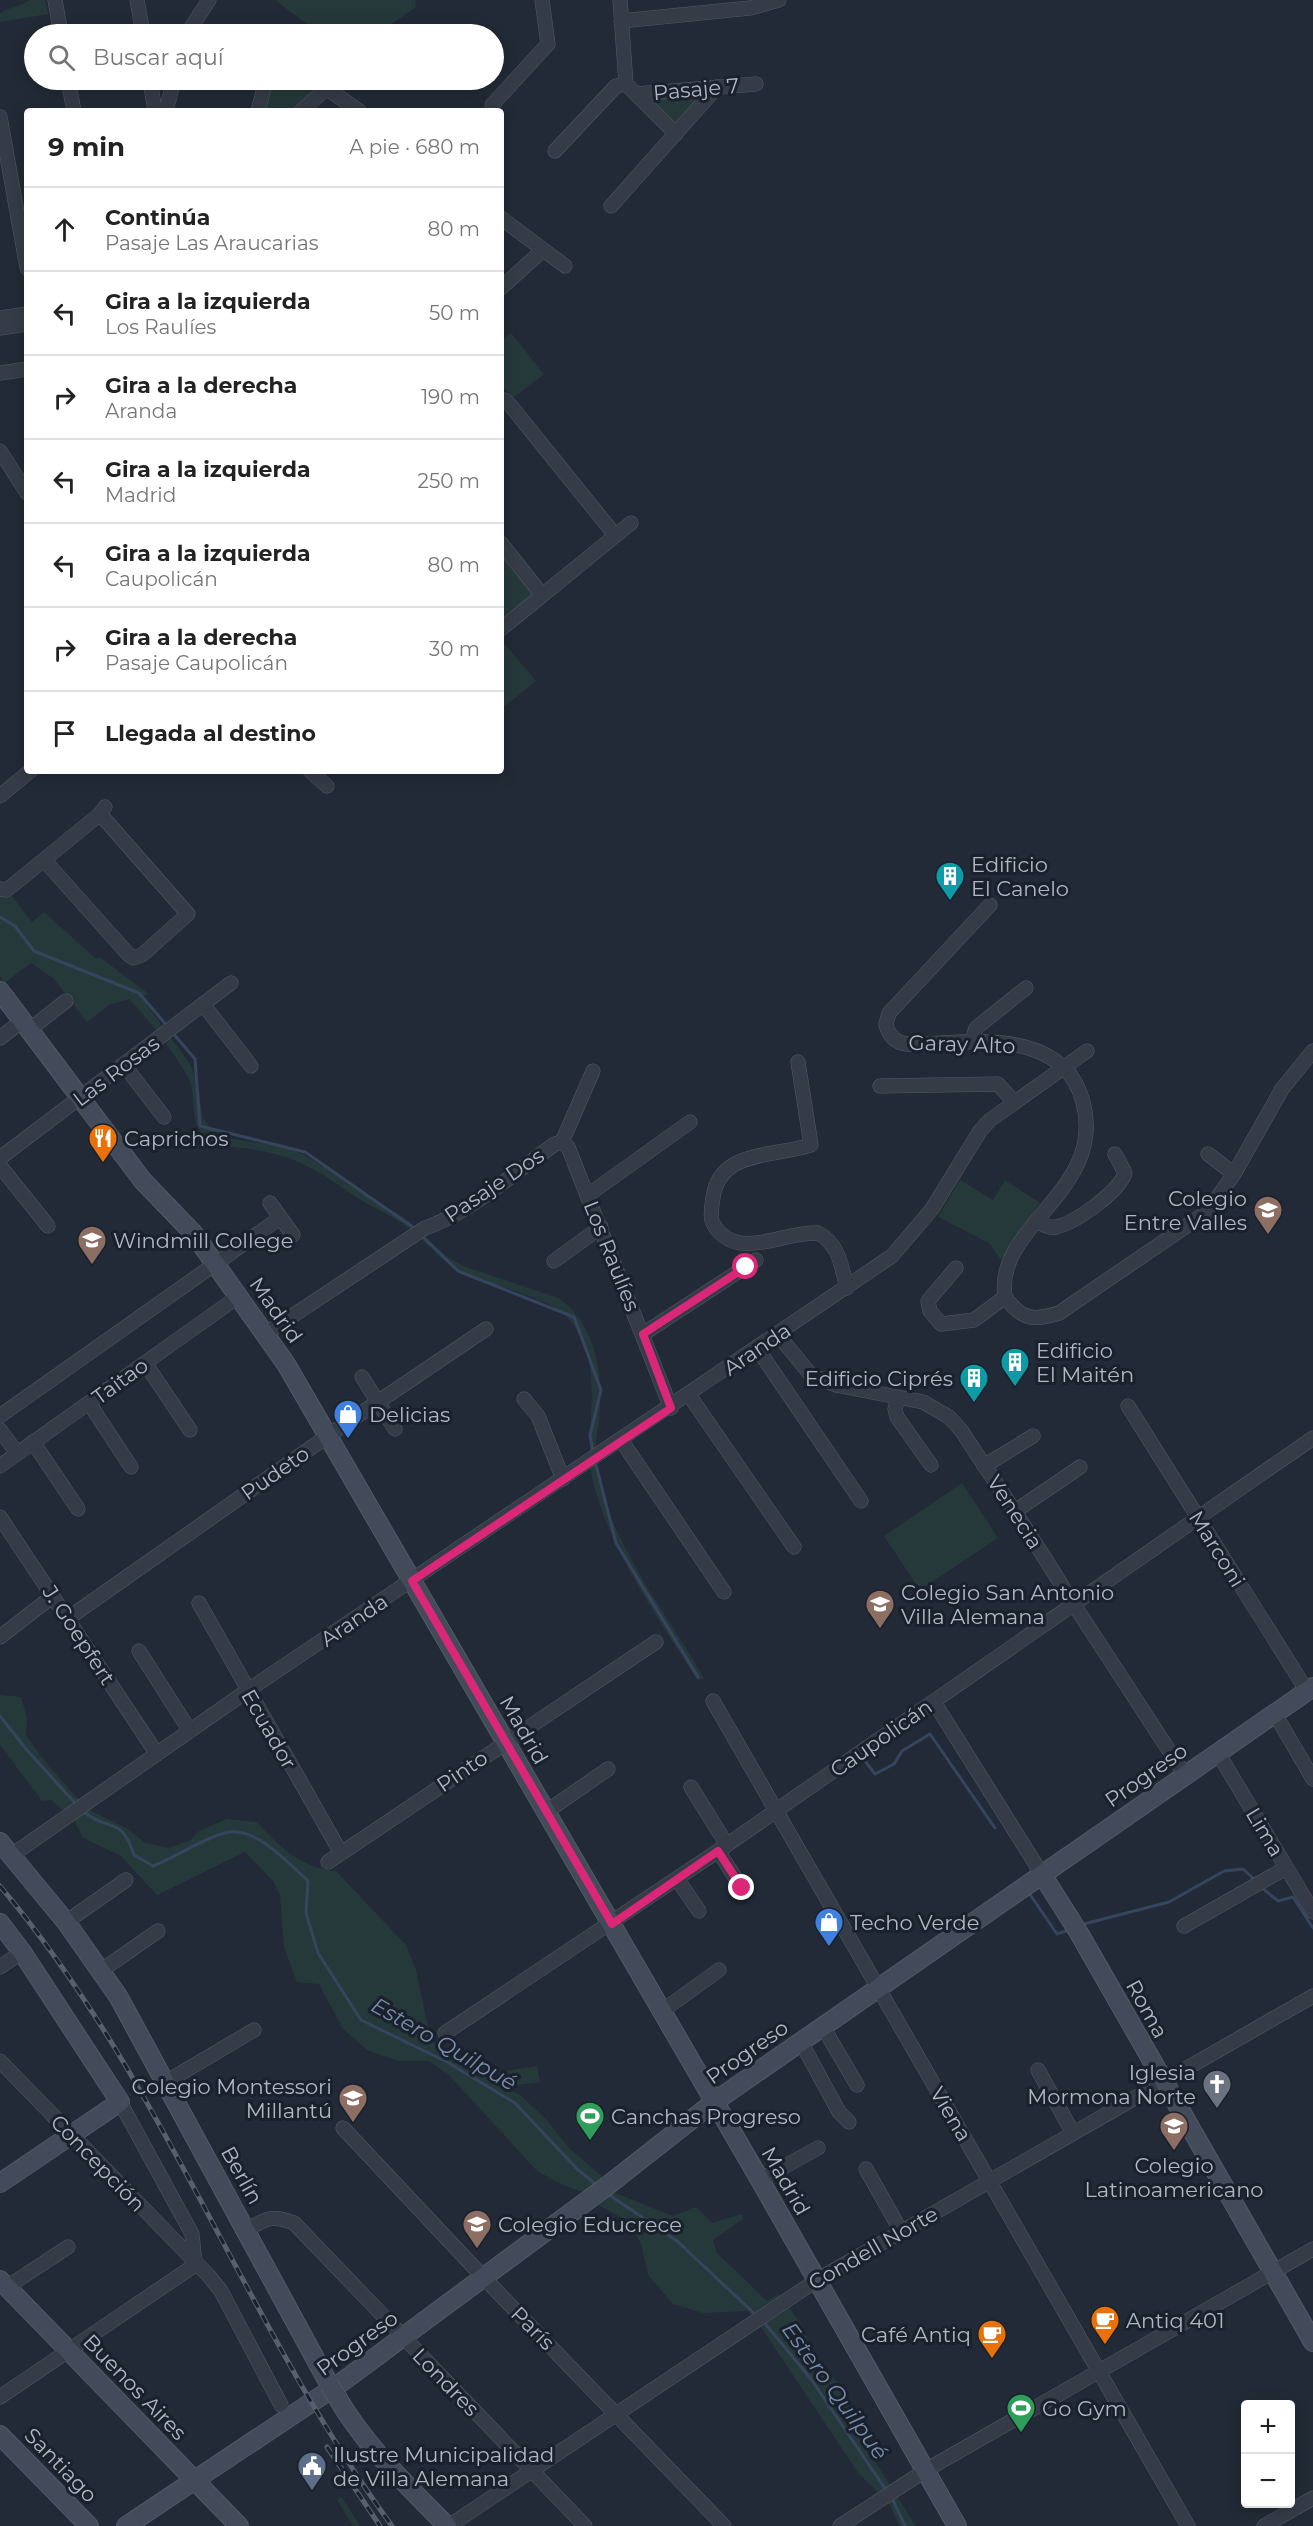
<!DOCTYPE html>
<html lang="es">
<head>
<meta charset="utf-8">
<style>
  body { margin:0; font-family:Montserrat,sans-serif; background:#f2f2f2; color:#222 }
  .controls { position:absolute; right:18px; bottom:18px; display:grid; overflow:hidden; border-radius:6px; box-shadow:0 3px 15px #0003 }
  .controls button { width:54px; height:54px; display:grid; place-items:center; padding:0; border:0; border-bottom:2px solid #e0e0e0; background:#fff; color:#222; font:30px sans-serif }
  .stop { position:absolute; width:18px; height:18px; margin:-14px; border:4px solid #db2777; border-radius:50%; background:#fff }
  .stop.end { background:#db2777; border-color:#fff; box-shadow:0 2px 6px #0008 }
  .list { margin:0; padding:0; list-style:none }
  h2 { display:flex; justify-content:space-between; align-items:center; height:78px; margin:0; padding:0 24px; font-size:26px }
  h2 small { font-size:20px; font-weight:400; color:#767676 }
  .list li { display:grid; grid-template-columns:39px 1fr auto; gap:18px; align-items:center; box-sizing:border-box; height:84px; padding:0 24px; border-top:2px solid #e0e0e0 }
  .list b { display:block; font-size:22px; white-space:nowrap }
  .list p { margin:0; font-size:20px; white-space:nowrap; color:#767676 }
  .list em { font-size:20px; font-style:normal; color:#767676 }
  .icon { flex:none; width:33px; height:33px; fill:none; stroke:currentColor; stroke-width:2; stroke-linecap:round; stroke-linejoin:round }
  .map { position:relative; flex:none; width:1313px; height:2526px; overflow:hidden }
  .search { position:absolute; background:#fff; box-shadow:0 3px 15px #0003; left:24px; top:24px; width:480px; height:66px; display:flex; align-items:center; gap:15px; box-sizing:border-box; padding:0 21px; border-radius:33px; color:#767676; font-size:22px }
  .panel { position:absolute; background:#fff; box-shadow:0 3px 15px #0003; left:24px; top:108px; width:480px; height:666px; border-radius:6px }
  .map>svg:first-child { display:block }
  .green { fill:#26393a }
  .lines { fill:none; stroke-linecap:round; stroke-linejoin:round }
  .stream { stroke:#36455d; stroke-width:3 }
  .street-casing { stroke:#525a65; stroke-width:15 }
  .secondary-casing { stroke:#525a65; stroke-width:20 }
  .street { stroke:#353c47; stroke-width:14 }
  .secondary { stroke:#434b5a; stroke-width:18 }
  .rail-casing { stroke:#57606e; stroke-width:5 }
  .rail { stroke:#1a212c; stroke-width:3; stroke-dasharray:9; stroke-linecap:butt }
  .secondary-bridge-casing { stroke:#525a65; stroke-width:20; stroke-linecap:butt }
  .secondary-bridge { stroke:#434b5a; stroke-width:18 }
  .route { stroke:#db2777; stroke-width:8 }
  .labels { text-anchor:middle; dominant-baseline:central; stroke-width:6; stroke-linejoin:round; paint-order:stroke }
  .street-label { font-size:21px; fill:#afb7c4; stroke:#1a212c }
  .poi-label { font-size:21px; fill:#afb7c4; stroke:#1a212c; text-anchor:start }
  .water-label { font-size:22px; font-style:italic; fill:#788daa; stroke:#1a212c }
</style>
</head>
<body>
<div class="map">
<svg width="1313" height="2526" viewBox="0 0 1313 2526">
  <rect width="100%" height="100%" fill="#212a36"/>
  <g class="green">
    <path d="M30 0H45L48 14 0 22V13C10 7 21 6 30 0Z"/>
    <path d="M275 0H415L416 7 377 34H320Z"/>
    <path d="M270 80H308L317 86 316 91 294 111H263Z"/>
    <path d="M704 94 677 123H673L648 97Z"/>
    <path d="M511 333 544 374 513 398 501 384V340Z"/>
    <path d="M501 553 535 596 501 624Z"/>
    <path d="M502 641 536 681 501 709V642Z"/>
    <path d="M11 895 32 922 44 912 95 958H101L149 994 141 997 190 1064 197 1081 203 1118 216 1134 225 1138 280 1146 303 1154 406 1219 445 1255 463 1266 558 1298C594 1322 602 1368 600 1408 599 1430 592 1450 597 1472 613 1547 666 1612 704 1678L698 1681C660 1621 617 1561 596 1493 578 1438 610 1373 572 1323 552 1295 494 1288 463 1273 442 1263 429 1244 411 1230 396 1217 377 1210 361 1200 342 1188 323 1173 303 1164 286 1156 269 1152 251 1149 237 1147 222 1148 209 1140 188 1126 197 1102 190 1082 182 1062 145 1015 129 999L109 1005 87 1022 54 979 31 963 4 983 0 976V896Z"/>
    <path d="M960 1180 993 1200 1005 1180 1040 1203 1001 1260 989 1243 938 1217Z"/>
    <path d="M962 1483 998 1538 920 1590 884 1536Z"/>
    <path d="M0 1695 21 1697 27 1718 26 1735 43 1759 87 1809 128 1829 145 1843 169 1848 191 1840 199 1831 227 1819 257 1822C280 1847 300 1868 336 1871L406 1945 416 1970 428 2027 437 2051 520 2095 545 2118 568 2147 605 2179 602 2182 615 2193 673 2216 696 2207 712 2223 742 2214 743 2219 713 2240 717 2253 767 2301 779 2294 802 2325 813 2357 846 2391 855 2430 916 2526H900L888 2502 859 2474 763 2330 748 2311 703 2313 673 2304 648 2275 641 2244 628 2221 596 2204 586 2193 565 2186 537 2171 449 2075 429 2061H398L367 2050 343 2029 319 1984 297 1982 284 1947 280 1896 274 1882 245 1852 157 1895 121 1856 83 1838 75 1822 51 1800 42 1801 0 1745Z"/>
    <path d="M537 2066 540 2082 510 2086 507 2071Z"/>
    <path d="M342 2497 360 2526H353L337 2500Z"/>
  </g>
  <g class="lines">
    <g class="stream">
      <path d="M0 917 15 926 34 951 139 993 168 1027"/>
      <path d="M172 1032 195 1059 200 1126 305 1152 417 1230"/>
      <path d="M421 1235 458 1271 574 1317 601 1390 590 1435 593 1452"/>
      <path d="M595 1461 616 1543 698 1677"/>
      <path d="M0 1716 26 1749 76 1804"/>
      <path d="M865 1761 875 1774 894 1764 902 1751 930 1734 995 1828"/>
      <path d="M83 1811C108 1833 121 1814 134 1855L153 1866C176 1857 197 1842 221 1834 253 1822 287 1862 308 1881L306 1913 318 1953 361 2020 447 2062 515 2103 577 2169 598 2186"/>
      <path d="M1260 1886 1278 1901 1293 1897 1313 1928"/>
      <path d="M1029 1893 1057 1934 1069 1930"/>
      <path d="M1080 1925 1169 1902 1224 1871 1243 1869 1256 1881"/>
      <path d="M608 2194 677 2241 756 2315"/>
      <path d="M763 2321 811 2379 886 2490"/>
      <path d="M892 2498 905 2526"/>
    </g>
    <g class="street-casing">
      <g id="street">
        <path d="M55 0 61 34"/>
        <path d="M137 0 143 34"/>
        <path d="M620 0 626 84 676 134"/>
        <path d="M621 21 750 8 779 0"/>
        <path d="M187 34 209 0"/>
        <path d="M68 80 74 111"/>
        <path d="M150 80 155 111"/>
        <path d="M315 80 359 111"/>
        <path d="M636 94 756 84"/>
        <path d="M492 105 548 44 542 0"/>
        <path d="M166 111 174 80"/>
        <path d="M258 111 266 80"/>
        <path d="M301 111 327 88"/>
        <path d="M0 117 27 268"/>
        <path d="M555 151 616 86 626 84"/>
        <path d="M611 206 717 87"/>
        <path d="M501 218 565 266"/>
        <path d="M501 288 543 250"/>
        <path d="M0 318 27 314"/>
        <path d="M0 328 27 324"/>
        <path d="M0 373 27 369"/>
        <path d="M501 401 505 400 510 405 615 535"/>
        <path d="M0 451 27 493"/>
        <path d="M501 543 542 595"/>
        <path d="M501 629 631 523"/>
        <path d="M310 771 327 786"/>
        <path d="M0 796 30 771"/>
        <path d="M44 860 128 954 133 958 142 955 188 914 100 814"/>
        <path d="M0 889 6 890 13 885 100 814 105 807"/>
        <path d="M990 905 889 1013 886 1024C887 1031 892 1039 899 1042 911 1047 928 1043 940 1043 993 1040 1066 1037 1083 1102 1107 1191 994 1225 1005 1297 1022 1320 1034 1321 1059 1313L1207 1212 1234 1174 1282 1089 1313 1051"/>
        <path d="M203 1004 251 1066"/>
        <path d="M29 1030 66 1001"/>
        <path d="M0 1038 22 1021"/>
        <path d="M972 1041 976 1028 1026 988"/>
        <path d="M798 1062 811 1145C776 1157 719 1149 713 1198 712 1205 710 1214 712 1221 716 1232 728 1241 740 1243 765 1246 793 1232 818 1233 840 1245 841 1266 847 1288"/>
        <path d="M124 1065 164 1117"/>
        <path d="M880 1086 998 1084 1014 1102"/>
        <path d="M562 1142 568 1147 671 1408"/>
        <path d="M562 1142 593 1071"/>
        <path d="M1208 1154 1234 1174"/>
        <path d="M0 1158 231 983"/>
        <path d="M0 1166 48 1226"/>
        <path d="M588 1195 690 1122"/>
        <path d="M270 1203 293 1235"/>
        <path d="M1038 1222C1044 1225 1049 1228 1056 1227 1075 1223 1119 1192 1125 1173L1115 1154"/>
        <path d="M554 1261 601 1227"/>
        <path d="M956 1268 928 1301 930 1311 941 1324 974 1320 1005 1297"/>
        <path d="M265 1334 425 1228C470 1213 516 1171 555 1144L562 1142"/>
        <path d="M643 1334 756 1260"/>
        <path d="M778 1335 811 1375 836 1385 923 1402 949 1417 961 1430C997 1485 1034 1539 1067 1594L1185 1775"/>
        <path d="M757 1348 861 1501"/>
        <path d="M145 1363 190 1430"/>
        <path d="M362 1377 395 1429"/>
        <path d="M689 1395 794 1547"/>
        <path d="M898 1398 895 1409 897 1417 931 1465"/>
        <path d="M524 1399 538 1416 563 1479"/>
        <path d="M89 1403 131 1467"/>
        <path d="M1128 1406 1307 1691"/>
        <path d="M0 1416 280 1218"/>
        <path d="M0 1430 17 1453"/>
        <path d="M621 1440 724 1592"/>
        <path d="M33 1442 78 1509"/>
        <path d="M0 1466 239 1296"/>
        <path d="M984 1466 1033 1436"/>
        <path d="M1014 1512 1080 1467"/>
        <path d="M0 1517 157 1754"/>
        <path d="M199 1603 341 1853"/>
        <path d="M67 1619 329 1435 486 1329"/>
        <path d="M0 1637 53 1596"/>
        <path d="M139 1651 190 1731"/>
        <path d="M713 1701 1188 2526"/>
        <path d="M934 1702 1043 1876"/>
        <path d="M1275 1714 1313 1779"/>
        <path d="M1218 1753 1313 1912"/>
        <path d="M691 1787 727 1845"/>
        <path d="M546 1812 608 1769"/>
        <path d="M718 1851 742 1888"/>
        <path d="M12 1855 247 1691 892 1256 932 1209 980 1131 990 1120 1087 1051"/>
        <path d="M328 1862 656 1642"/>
        <path d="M677 1879 699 1911"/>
        <path d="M66 1922 126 1880"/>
        <path d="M1184 1926 1286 1868"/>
        <path d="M0 1967 22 1952"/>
        <path d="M102 1970 158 1931"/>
        <path d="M662 2011 719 1970"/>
        <path d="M823 2027 857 2085"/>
        <path d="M445 2033 718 1851 1313 1438"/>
        <path d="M801 2042 839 2112 849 2122"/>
        <path d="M0 2061 209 2276 221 2291 281 2405"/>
        <path d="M1038 2070 1073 2133"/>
        <path d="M166 2082 254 2030"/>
        <path d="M120 2102 192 2234 195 2265"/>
        <path d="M343 2128 484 2278 724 2526"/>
        <path d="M866 2169 901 2231"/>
        <path d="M760 2180 818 2148"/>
        <path d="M246 2230C266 2219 272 2214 294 2223L585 2526"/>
        <path d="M7 2287 68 2247"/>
        <path d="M0 2397 195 2265"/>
        <path d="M449 2526 817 2280 1313 1996"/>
        <path d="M840 2526 926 2470 1313 2249"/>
        <path d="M1264 2526 1313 2498"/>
      </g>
    </g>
    <g class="secondary-casing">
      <g id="secondary">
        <path d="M0 991 143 1181 194 1234 286 1364 760 2180 957 2526"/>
        <path d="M0 1842 66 1922 118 1996 329 2384"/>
        <path d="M1043 1876 1079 1933 1313 2342"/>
        <path d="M0 1923 22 1952 120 2102 0 2183"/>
        <path d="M0 2280 239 2526"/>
        <path d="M337 2397C365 2446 407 2485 447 2526"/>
        <path d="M0 2435 89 2526"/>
        <path d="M126 2526 342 2382 607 2186 714 2102 1313 1687"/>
      </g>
    </g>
    <use href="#street" class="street"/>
    <use href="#secondary" class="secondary"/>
    <g class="rail-casing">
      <g id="rail">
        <path d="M0 1886C163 2079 244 2323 392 2526"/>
        <path d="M327 2447 380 2526"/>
      </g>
    </g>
    <use href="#rail" class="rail"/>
    <g class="secondary-bridge-casing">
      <path id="secondary-bridge" d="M329 2384 337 2397"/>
    </g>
    <use href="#secondary-bridge" class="secondary-bridge"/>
  </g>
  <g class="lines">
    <path class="route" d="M742 1888 718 1851 612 1924 412 1581 671 1408 643 1334 746 1267"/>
  </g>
  <defs>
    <g id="building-pin" transform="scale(1.5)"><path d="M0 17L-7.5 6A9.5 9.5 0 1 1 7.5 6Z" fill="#0f9aa8" stroke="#1a212c"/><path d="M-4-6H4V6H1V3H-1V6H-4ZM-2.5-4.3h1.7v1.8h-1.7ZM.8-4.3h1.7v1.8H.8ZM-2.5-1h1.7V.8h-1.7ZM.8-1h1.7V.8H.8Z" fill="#fff"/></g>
    <g id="restaurant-pin" transform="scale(1.5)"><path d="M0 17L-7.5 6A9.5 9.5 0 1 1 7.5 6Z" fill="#e8710a" stroke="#1a212c"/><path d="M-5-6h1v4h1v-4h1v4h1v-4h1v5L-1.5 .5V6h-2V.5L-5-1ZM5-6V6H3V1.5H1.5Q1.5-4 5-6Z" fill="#fff"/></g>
    <g id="school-pin" transform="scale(1.5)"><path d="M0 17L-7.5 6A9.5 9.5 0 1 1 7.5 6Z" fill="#8d6e63" stroke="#1a212c"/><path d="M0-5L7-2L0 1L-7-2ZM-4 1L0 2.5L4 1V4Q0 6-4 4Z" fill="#fff"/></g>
    <g id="shop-pin" transform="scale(1.5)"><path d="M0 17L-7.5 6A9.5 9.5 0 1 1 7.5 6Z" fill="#3f7fe0" stroke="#1a212c"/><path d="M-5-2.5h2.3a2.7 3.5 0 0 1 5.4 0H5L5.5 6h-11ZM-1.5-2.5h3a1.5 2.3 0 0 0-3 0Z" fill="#fff"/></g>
    <g id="church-pin" transform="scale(1.5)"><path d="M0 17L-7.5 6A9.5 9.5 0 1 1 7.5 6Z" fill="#6b7280" stroke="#1a212c"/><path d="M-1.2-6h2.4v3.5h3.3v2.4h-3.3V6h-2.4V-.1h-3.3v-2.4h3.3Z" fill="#fff"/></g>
    <g id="stadium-pin" transform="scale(1.5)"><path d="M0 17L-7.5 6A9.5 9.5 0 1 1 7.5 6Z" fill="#2e9e5b" stroke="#1a212c"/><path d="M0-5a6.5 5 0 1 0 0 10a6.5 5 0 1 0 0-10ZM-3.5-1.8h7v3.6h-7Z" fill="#fff"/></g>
    <g id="cafe-pin" transform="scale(1.5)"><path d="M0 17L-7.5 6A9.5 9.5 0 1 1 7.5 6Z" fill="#e8710a" stroke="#1a212c"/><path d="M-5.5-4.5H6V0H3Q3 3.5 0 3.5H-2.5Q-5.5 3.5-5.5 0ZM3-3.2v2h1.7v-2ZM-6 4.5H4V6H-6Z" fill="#fff"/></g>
    <g id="civic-pin" transform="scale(1.5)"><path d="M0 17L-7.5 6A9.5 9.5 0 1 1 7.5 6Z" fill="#5c6f8a" stroke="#1a212c"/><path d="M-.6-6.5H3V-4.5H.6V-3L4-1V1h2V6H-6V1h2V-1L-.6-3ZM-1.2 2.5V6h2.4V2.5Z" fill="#fff"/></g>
  </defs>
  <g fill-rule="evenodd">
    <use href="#building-pin" x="950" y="876"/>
    <use href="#restaurant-pin" x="103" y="1138"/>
    <use href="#school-pin" x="1268" y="1210"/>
    <use href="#school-pin" x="92" y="1240"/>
    <use href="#building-pin" x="1015" y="1362"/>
    <use href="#building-pin" x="974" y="1378"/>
    <use href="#shop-pin" x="348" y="1414"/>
    <use href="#school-pin" x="880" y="1604"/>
    <use href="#shop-pin" x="829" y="1922"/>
    <use href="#church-pin" x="1217" y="2084"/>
    <use href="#school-pin" x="353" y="2098"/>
    <use href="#stadium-pin" x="590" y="2116"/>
    <use href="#school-pin" x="1174" y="2126"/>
    <use href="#school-pin" x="477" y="2224"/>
    <use href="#cafe-pin" x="1105" y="2320"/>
    <use href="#cafe-pin" x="992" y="2334"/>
    <use href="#stadium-pin" x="1021" y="2408"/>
    <use href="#civic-pin" x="312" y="2466"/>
  </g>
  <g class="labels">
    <g class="street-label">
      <text transform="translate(696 89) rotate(-5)">Pasaje 7</text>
      <text transform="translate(962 1044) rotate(2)">Garay Alto</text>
      <text transform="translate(116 1071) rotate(-37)">Las Rosas</text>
      <text transform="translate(494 1185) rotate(-34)">Pasaje Dos</text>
      <text transform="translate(612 1256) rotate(68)">Los Raulíes</text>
      <text transform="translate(276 1310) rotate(55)">Madrid</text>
      <text transform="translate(757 1349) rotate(-34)">Aranda</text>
      <text transform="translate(120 1381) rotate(-36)">Taitao</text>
      <text transform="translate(275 1473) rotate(-35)">Pudeto</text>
      <text transform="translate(1015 1512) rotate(57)">Venecia</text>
      <text transform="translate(1217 1549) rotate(58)">Marconi</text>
      <text transform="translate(354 1620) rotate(-34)">Aranda</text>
      <text transform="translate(79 1635) rotate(57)">J. Goepfert</text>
      <text transform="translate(269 1729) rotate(60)">Ecuador</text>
      <text transform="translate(524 1730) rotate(60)">Madrid</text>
      <text transform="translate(881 1738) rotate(-35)">Caupolicán</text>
      <text transform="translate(462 1771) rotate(-34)">Pinto</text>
      <text transform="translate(1146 1775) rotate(-35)">Progreso</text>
      <text transform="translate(1265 1832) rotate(59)">Lima</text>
      <text transform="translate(1147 2009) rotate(61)">Roma</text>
      <text transform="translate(747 2052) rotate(-35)">Progreso</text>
      <text transform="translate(951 2114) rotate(59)">Viena</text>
      <text transform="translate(98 2163) rotate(46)">Concepción</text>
      <text transform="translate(242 2175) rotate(61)">Berlín</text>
      <text transform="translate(786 2181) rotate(60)">Madrid</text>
      <text transform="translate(873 2248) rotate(-30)">Condell Norte</text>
      <text transform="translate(533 2328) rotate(45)">París</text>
      <text transform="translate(357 2343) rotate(-36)">Progreso</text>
      <text transform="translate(446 2382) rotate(46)">Londres</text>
      <text transform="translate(135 2387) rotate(46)">Buenos Aires</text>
      <text transform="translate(61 2465) rotate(46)">Santiago</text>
    </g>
    <g class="poi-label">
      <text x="971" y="864">Edificio<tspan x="971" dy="24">El Canelo</tspan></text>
      <text x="124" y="1138">Caprichos</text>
      <text x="1247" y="1198" text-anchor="end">Colegio<tspan x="1247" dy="24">Entre Valles</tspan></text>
      <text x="113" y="1240">Windmill College</text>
      <text x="1036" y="1350">Edificio<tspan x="1036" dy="24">El Maitén</tspan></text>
      <text x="953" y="1378" text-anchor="end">Edificio Ciprés</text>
      <text x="369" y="1414">Delicias</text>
      <text x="901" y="1592">Colegio San Antonio<tspan x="901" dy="24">Villa Alemana</tspan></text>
      <text x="850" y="1922">Techo Verde</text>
      <text x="1196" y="2072" text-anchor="end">Iglesia<tspan x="1196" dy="24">Mormona Norte</tspan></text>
      <text x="332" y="2086" text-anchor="end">Colegio Montessori<tspan x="332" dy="24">Millantú</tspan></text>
      <text x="611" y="2116">Canchas Progreso</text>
      <text x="1174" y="2165" text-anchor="middle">Colegio<tspan x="1174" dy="24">Latinoamericano</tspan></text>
      <text x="498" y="2224">Colegio Educrece</text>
      <text x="1126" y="2320">Antiq 401</text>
      <text x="971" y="2334" text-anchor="end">Café Antiq</text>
      <text x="1042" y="2408">Go Gym</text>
      <text x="333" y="2454">Ilustre Municipalidad<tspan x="333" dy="24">de Villa Alemana</tspan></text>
    </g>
    <g class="water-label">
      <text transform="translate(444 2044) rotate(30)">Estero Quilpué</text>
      <text transform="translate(835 2391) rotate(54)">Estero Quilpué</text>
    </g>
  </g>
</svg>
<div class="controls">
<button>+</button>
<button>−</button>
</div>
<div class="stop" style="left:746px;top:1267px"></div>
<div class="stop end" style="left:742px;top:1888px"></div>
<div class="search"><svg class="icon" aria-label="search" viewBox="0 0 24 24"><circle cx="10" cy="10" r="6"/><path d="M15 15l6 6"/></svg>Buscar aquí</div>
<section class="panel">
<h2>9 min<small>A pie · 680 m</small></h2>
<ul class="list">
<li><svg class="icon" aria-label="ahead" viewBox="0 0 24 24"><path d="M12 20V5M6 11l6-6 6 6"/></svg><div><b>Continúa</b><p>Pasaje Las Araucarias</p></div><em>80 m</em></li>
<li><svg class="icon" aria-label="left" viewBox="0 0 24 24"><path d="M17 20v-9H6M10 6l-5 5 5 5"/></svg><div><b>Gira a la izquierda</b><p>Los Raulíes</p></div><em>50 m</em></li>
<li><svg class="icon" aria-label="right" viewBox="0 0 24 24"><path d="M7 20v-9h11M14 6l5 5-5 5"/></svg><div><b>Gira a la derecha</b><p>Aranda</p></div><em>190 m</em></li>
<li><svg class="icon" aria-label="left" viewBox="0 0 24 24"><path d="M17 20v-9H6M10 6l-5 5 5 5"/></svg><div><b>Gira a la izquierda</b><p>Madrid</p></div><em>250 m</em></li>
<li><svg class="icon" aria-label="left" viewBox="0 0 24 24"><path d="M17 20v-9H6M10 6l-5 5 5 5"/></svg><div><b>Gira a la izquierda</b><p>Caupolicán</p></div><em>80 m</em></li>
<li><svg class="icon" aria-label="right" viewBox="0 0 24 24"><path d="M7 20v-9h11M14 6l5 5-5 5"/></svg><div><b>Gira a la derecha</b><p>Pasaje Caupolicán</p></div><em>30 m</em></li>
<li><svg class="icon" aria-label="arrive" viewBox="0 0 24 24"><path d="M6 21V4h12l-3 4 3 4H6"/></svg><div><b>Llegada al destino</b></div></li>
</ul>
</section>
</div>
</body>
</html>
